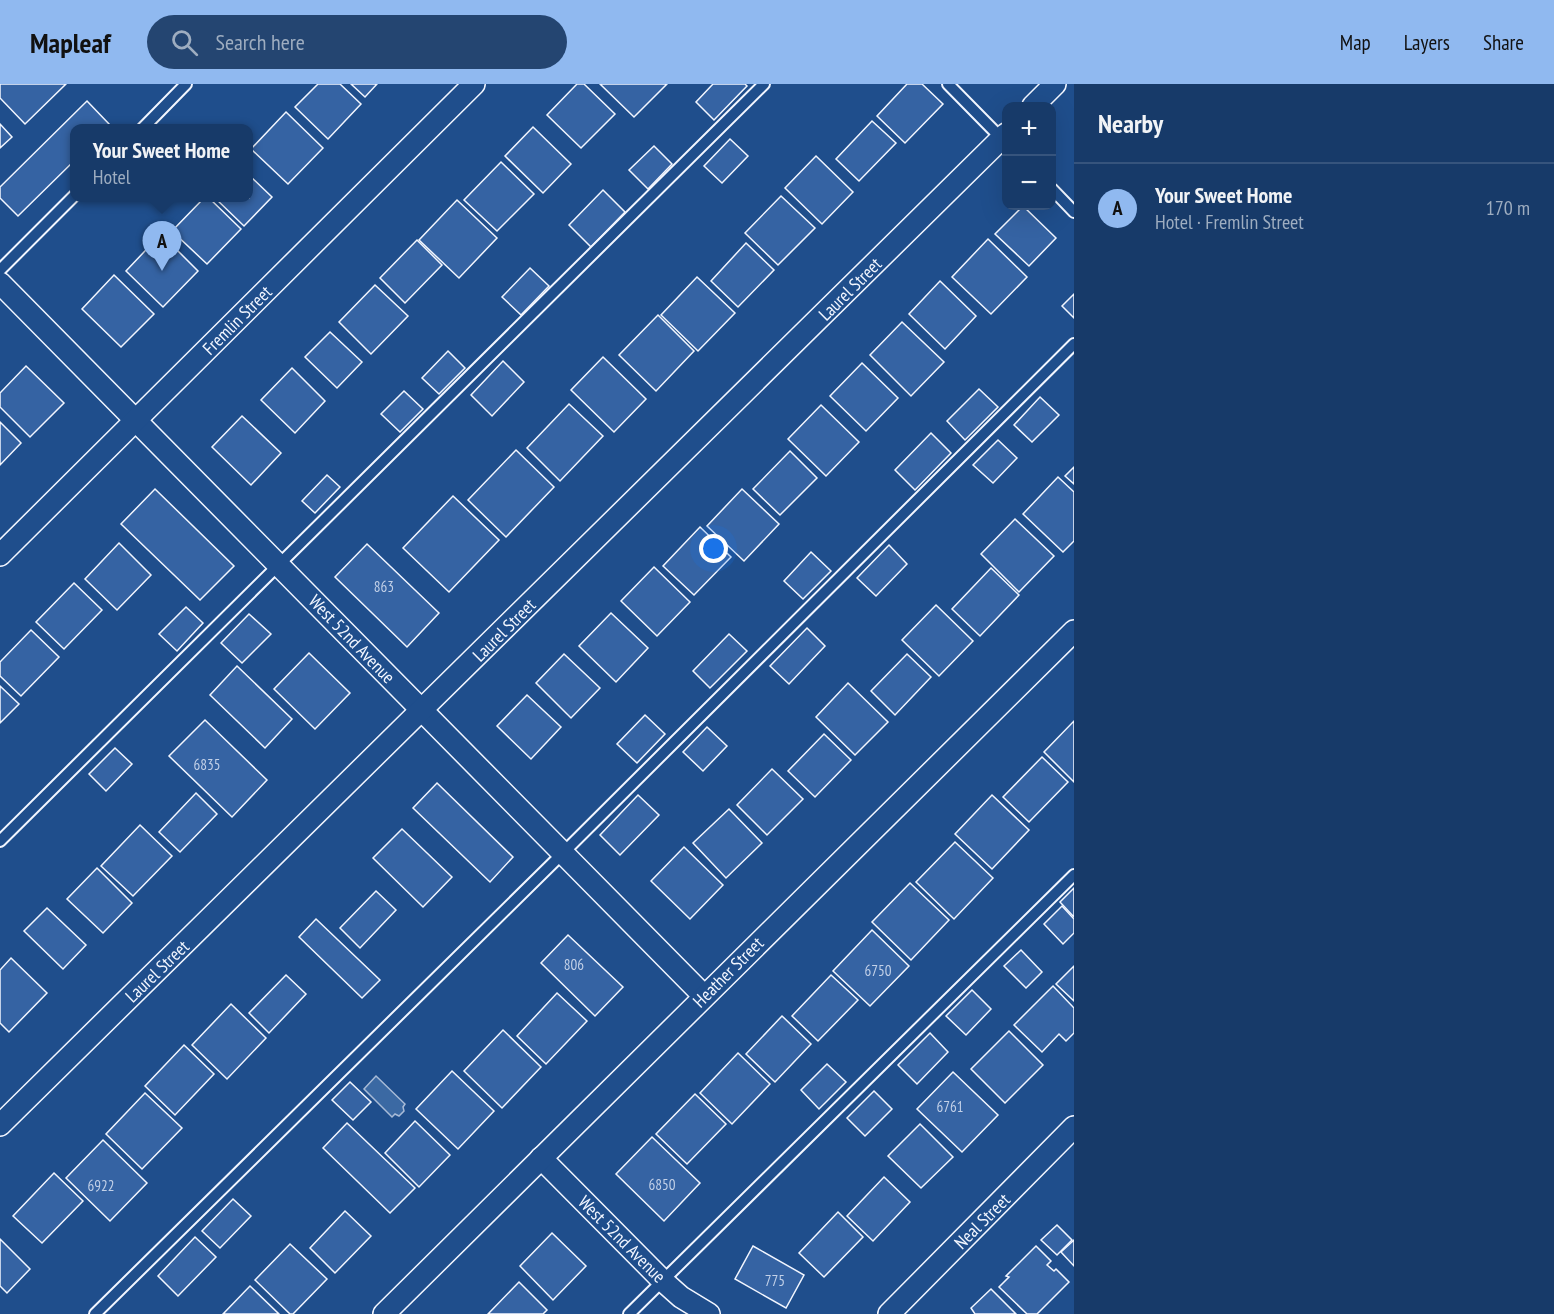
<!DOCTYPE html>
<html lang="en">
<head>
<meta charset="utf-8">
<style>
  body { margin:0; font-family:"PT Sans Narrow",sans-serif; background:#244571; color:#f1f3f6 }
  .controls { position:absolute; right:18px; top:18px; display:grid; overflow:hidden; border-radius:12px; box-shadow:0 6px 24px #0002 }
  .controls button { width:54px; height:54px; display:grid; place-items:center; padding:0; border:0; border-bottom:2px solid #36547d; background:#173a69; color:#f1f3f6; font:30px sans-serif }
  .you { position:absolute; left:714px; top:465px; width:21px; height:21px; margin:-15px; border:4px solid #fff; border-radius:50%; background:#1a73e8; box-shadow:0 0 0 9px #1a73e833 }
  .badge { display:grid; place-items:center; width:39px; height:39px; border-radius:50%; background:#90b9f0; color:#111; font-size:20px; font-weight:700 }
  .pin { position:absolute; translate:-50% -50px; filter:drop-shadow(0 2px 3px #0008) }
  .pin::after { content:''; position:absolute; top:32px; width:21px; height:18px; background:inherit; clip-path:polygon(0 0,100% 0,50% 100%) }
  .popup { position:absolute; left:70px; top:40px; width:183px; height:78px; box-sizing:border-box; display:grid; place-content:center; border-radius:12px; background:#173a69; filter:drop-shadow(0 2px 4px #0005); font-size:20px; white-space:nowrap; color:#9eadc0 }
  .popup b { font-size:22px; color:#f1f3f6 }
  .popup::after { content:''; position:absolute; left:50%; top:100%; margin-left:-12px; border:12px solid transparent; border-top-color:#173a69 }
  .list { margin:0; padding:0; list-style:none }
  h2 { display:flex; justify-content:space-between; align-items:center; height:78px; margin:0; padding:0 24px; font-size:26px }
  h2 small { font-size:20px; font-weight:400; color:#9eadc0 }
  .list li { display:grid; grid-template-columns:39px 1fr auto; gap:18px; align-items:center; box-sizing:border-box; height:90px; padding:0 24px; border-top:2px solid #36547d }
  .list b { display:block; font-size:22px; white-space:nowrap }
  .list p { margin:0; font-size:20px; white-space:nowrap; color:#9eadc0 }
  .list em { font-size:20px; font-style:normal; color:#9eadc0 }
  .icon { flex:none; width:33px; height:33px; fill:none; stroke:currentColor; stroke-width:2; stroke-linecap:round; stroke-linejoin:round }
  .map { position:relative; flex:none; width:1074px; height:1230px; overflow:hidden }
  header { display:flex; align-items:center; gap:36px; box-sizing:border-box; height:84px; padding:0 30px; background:#90b9f0; color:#111 }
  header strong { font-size:28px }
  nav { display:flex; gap:33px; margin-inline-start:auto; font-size:21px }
  .search { width:420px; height:54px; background:#244571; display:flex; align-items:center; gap:15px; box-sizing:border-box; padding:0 21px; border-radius:33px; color:#9eadc0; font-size:22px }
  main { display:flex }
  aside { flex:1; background:#173a69 }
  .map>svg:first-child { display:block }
  .water { fill:#3b69a3; stroke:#a8bbd7; stroke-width:1.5 }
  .building { fill:#3563a3; stroke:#f2f6ff; stroke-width:1.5 }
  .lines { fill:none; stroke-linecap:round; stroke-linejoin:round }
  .lane-casing { stroke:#f2f6ff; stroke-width:14 }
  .street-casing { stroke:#f2f6ff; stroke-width:24 }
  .lane { stroke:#1f4e8c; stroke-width:10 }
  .street { stroke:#1f4e8c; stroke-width:21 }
  .labels { text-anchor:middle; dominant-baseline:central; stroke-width:4.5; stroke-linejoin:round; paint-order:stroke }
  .number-label { font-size:15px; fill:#c3d1e8 }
  .street-label { font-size:18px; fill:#f2f6ff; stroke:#1f4e8c }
</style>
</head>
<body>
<header>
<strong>Mapleaf</strong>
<div class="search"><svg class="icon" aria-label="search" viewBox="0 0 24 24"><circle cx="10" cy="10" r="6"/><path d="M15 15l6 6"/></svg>Search here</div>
<nav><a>Map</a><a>Layers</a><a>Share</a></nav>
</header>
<main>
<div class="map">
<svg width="1074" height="1230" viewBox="0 0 1074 1230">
  <rect width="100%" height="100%" fill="#1f4e8c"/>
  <path class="water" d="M376 992 405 1020 403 1023 404 1027 399 1032 395 1030 392 1033 364 1005Z"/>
  <g class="building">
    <path d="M0 0H66L25 40 0 14Z"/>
    <path d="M318 0H340L361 20 328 55 295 23Z"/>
    <path d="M351 0H377L365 13Z"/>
    <path d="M577 0H584L615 30 581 64 547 31Z"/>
    <path d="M600 0H667L634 33Z"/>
    <path d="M713 0H745L747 2 714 36 696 18Z"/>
    <path d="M907 0H922L943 20 905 59 877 32Z"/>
    <path d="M87 17 110 41 106 45H75V76L18 132 0 114V103Z"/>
    <path d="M286 28 323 64 288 100 251 65Z"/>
    <path d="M872 37 896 59 859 97 836 75Z"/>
    <path d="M0 40 12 53 0 64Z"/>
    <path d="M533 43 571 80 543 109 505 72Z"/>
    <path d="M730 55 748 72 722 99 704 82Z"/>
    <path d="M654 62 672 80 648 105 629 86Z"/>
    <path d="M816 72 853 108 822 140 785 104Z"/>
    <path d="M501 78 534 110 497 147 464 116Z"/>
    <path d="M249 91 272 113 244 142 215 114H249Z"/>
    <path d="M603 106 625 128 591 163 569 141Z"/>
    <path d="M781 112 815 144 778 181 745 149Z"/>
    <path d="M204 114H209L241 145 207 180 172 147Z"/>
    <path d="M457 116 497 154 459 194 419 156Z"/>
    <path d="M1023 122 1056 154 1029 182 995 150Z"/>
    <path d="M161 150 198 187 163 223 126 187Z"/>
    <path d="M988 155 1027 193 991 230 952 193Z"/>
    <path d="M417 156 442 181 405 219 380 194Z"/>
    <path d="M746 159 774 186 738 223 711 197Z"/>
    <path d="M530 184 549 202 521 231 502 213Z"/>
    <path d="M114 191 154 230 121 263 82 225Z"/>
    <path d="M697 193 735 229 698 267 661 231Z"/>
    <path d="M940 197 976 232 945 265 909 230Z"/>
    <path d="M375 201 408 232 371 270 339 238Z"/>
    <path d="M1074 210V234L1062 222Z"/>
    <path d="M658 231 694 267 656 307 619 271Z"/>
    <path d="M902 238 944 278 911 312 870 271Z"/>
    <path d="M330 248 362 278 337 304 305 273Z"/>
    <path d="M448 267 465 284 439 310 422 294Z"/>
    <path d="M603 273 646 315 614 348 571 306Z"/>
    <path d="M503 277 524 298 492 332 471 311Z"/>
    <path d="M862 279 898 314 866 347 830 312Z"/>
    <path d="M26 282 64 319 30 353 0 323V309Z"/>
    <path d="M292 284 325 317 295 349 261 316Z"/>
    <path d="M979 305 998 323 965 356 947 337Z"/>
    <path d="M404 307 423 325 400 348 381 330Z"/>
    <path d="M1040 313 1059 331 1032 358 1014 341Z"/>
    <path d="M569 320 603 352 560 397 527 364Z"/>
    <path d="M821 321 859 358 826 392 788 355Z"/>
    <path d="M242 332 281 369 251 401 212 363Z"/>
    <path d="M0 338 21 359 0 381Z"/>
    <path d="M931 349 951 369 915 406 895 386Z"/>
    <path d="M998 356 1017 374 993 399 973 381Z"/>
    <path d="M516 366 554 403 506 453 468 416Z"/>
    <path d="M790 367 817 394 780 431 753 405Z"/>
    <path d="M1074 383V400L1065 392Z"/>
    <path d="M327 391 340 403 315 429 302 417Z"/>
    <path d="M1058 393 1074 408V457L1063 468 1023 430Z"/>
    <path d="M155 405 234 482 200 516 121 440Z"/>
    <path d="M742 405 779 440 744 477 707 442Z"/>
    <path d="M453 412 499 456 449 508 403 464Z"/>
    <path d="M1015 435 1054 472 1019 508 981 470Z"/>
    <path d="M700 443 731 473 694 511 663 482Z"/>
    <path d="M119 459 151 491 117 526 85 495Z"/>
    <path d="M367 460 439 529 407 563 335 493Z"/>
    <path d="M889 461 907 480 876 512 857 494Z"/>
    <path d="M811 468 831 487 803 515 784 497Z"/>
    <path d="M654 483 690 518 657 552 621 517Z"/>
    <path d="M991 484 1019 511 980 552 952 525Z"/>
    <path d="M74 499 102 526 64 565 36 538Z"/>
    <path d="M936 521 973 557 939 592 902 556Z"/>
    <path d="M186 523 203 539 177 567 159 550Z"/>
    <path d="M611 529 648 564 616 598 579 562Z"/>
    <path d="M249 530 271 550 242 579 221 559Z"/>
    <path d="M807 544 825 562 789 600 770 582Z"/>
    <path d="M31 546 59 573 21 612 0 592V578Z"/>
    <path d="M729 550 747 567 710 604 693 587Z"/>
    <path d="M309 569 350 609 315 645 274 605Z"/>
    <path d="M564 570 600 604 571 634 536 599Z"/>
    <path d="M907 570 931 593 895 631 871 607Z"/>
    <path d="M237 582 292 635 265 664 210 611Z"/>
    <path d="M848 599 888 638 855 671 816 633Z"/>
    <path d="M0 602 19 620 0 639Z"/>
    <path d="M527 611 561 643 531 675 497 642Z"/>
    <path d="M645 631 665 650 637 679 617 660Z"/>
    <path d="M205 636 267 696 232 733 169 672Z"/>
    <path d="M1074 637V698L1044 668Z"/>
    <path d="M707 643 727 662 703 687 683 668Z"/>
    <path d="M824 650 851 676 815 713 788 687Z"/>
    <path d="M115 664 132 680 106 707 89 690Z"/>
    <path d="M1042 673 1068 698 1029 738 1003 713Z"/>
    <path d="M772 685 803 715 767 751 737 721Z"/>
    <path d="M437 699 513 773 490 798 413 724Z"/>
    <path d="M196 709 217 730 180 768 159 748Z"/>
    <path d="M638 711 659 731 620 771 600 751Z"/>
    <path d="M992 711 1029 746 992 785 955 750Z"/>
    <path d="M729 725 762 759 726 794 693 759Z"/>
    <path d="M140 741 172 772 133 812 101 782Z"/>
    <path d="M402 745 452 793 423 823 373 774Z"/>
    <path d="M955 758 993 794 954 835 916 798Z"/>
    <path d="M684 763 723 801 690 835 651 797Z"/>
    <path d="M97 784 132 819 103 849 67 815Z"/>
    <path d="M910 799 949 836 911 876 872 838Z"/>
    <path d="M1074 804V833L1060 818Z"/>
    <path d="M376 807 396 826 360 864 340 844Z"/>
    <path d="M1062 822 1074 835V849L1063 860 1044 840Z"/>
    <path d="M47 824 86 861 63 885 24 847Z"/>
    <path d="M316 835 380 896 362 914 299 853Z"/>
    <path d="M872 846 909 882 870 922 833 887Z"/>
    <path d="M568 851 623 903 595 932 541 879Z"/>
    <path d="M1021 866 1042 888 1026 904 1004 882Z"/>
    <path d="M11 874 47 909 9 948 0 939V886Z"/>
    <path d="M1074 882V917L1056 900Z"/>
    <path d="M286 891 306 910 269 949 249 929Z"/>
    <path d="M831 891 858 916 818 957 792 932Z"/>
    <path d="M1053 902 1074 924V949L1066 957 1059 950 1042 968 1014 941Z"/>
    <path d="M972 906 991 925 966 951 946 932Z"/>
    <path d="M557 909 587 937 546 980 517 952Z"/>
    <path d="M231 920 266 954 227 995 192 961Z"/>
    <path d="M782 932 811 960 775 998 746 970Z"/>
    <path d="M503 946 541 983 502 1024 464 987Z"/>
    <path d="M1009 947 1043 981 1005 1019 971 985Z"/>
    <path d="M930 949 948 968 917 1000 898 981Z"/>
    <path d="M184 961 214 990 175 1031 145 1002Z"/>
    <path d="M738 969 770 1000 732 1040 700 1009Z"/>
    <path d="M827 980 846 998 819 1025 801 1006Z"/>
    <path d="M452 987 494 1027 458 1065 416 1025Z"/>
    <path d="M953 988 998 1031 962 1068 917 1025Z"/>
    <path d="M350 998 371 1018 353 1036 332 1016Z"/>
    <path d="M874 1007 892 1025 865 1052 847 1034Z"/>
    <path d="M145 1009 182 1044 142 1085 106 1050Z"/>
    <path d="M695 1010 726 1040 687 1080 656 1050Z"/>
    <path d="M415 1037 450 1071 419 1103 385 1069Z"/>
    <path d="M347 1039 415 1104 390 1129 323 1064Z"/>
    <path d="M920 1040 953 1073 921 1104 888 1072Z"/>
    <path d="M652 1053 700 1099 664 1137 616 1090Z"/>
    <path d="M103 1056 147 1099 110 1137 66 1094Z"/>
    <path d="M54 1089 83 1117 42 1159 13 1132Z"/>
    <path d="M884 1093 910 1118 873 1157 847 1132Z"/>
    <path d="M233 1115 251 1132 220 1164 202 1147Z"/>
    <path d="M345 1127 371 1152 335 1189 310 1164Z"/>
    <path d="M838 1128 863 1153 824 1193 799 1169Z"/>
    <path d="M1057 1141 1072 1156 1057 1171 1041 1156Z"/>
    <path d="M552 1149 586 1182 553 1216 520 1182Z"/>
    <path d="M195 1153 216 1173 178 1212 158 1192Z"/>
    <path d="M0 1155 30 1185 7 1209 0 1202Z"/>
    <path d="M1074 1156V1182L1061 1168Z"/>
    <path d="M290 1160 327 1195 293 1230H290L255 1196Z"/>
    <path d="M753 1162 804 1191 786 1224 735 1195Z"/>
    <path d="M1036 1162 1051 1177 1047 1181 1054 1187 1056 1185 1069 1198 1037 1230H1027L999 1203 1009 1193 1006 1192Z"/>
    <path d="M519 1198 547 1226 543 1230H488Z"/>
    <path d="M250 1202 279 1230H223Z"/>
    <path d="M991 1205 1016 1230H975L971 1224Z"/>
  </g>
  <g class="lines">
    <g class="lane-casing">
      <g id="lane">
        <path d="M948 0 1004 57"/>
        <path d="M142 45 186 0"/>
        <path d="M1052 105 1074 128"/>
        <path d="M0 186 75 111"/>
        <path d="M0 757 764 0"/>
        <path d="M95 1230 563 769 1074 260"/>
        <path d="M629 1230 1074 791"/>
      </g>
    </g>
    <g class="street-casing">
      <g id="street">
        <path d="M1033 22 1055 0"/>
        <path d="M0 199 704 912"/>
        <path d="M0 471 474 0"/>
        <path d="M0 1041 1006 50"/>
        <path d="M541 1074 663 1197 681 1213 709 1230"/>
        <path d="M384 1230 1074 547"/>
        <path d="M889 1230 1074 1043"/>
      </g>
    </g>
    <use href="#lane" class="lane"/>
    <use href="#street" class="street"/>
  </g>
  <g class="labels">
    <g class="number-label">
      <text x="384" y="502">863</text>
      <text x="207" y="680">6835</text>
      <text x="574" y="880">806</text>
      <text x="878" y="886">6750</text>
      <text x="950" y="1022">6761</text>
      <text x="662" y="1100">6850</text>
      <text x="101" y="1101">6922</text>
      <text x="775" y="1196">775</text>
    </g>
    <g class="street-label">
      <text transform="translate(850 205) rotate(-45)">Laurel Street</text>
      <text transform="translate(237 236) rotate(-45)">Fremlin Street</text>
      <text transform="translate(504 546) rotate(-45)">Laurel Street</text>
      <text transform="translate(352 555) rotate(46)">West 52nd Avenue</text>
      <text transform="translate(157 887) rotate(-44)">Laurel Street</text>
      <text transform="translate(728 888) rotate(-45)">Heather Street</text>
      <text transform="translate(982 1137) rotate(-45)">Neal Street</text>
      <text transform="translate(622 1155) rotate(45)">West 52nd Avenue</text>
    </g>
  </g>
</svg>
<div class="controls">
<button>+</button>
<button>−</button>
</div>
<div class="you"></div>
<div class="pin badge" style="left:162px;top:187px">A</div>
<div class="popup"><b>Your Sweet Home</b>Hotel</div>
</div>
<aside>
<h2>Nearby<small></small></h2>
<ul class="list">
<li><span class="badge">A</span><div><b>Your Sweet Home</b><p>Hotel · Fremlin Street</p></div><em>170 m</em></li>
</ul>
</aside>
</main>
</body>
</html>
